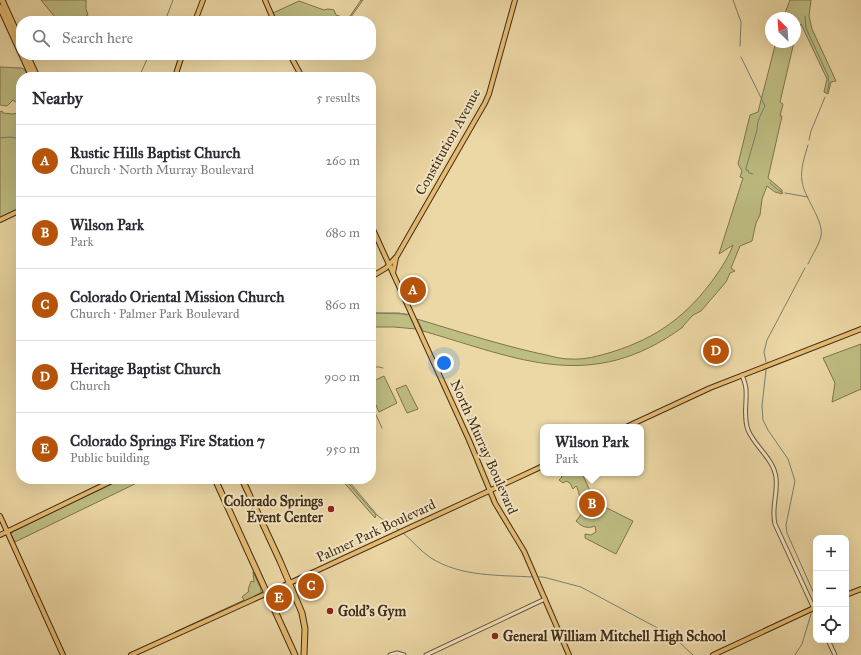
<!DOCTYPE html>
<html lang="en">
<head>
<meta charset="utf-8">
<style>
  body { margin:0; font-family:"IM FELL Great Primer",serif; background:#f2f2f3; color:#2b2b33 }
  .controls { position:absolute; right:12px; bottom:12px; display:grid; overflow:hidden; border-radius:8px; box-shadow:0 4px 16px #0002 }
  .controls button { width:36px; height:36px; display:grid; place-items:center; padding:0; border:0; border-bottom:1px solid #e1e1e2; background:#fff; color:#2b2b33; font:20px sans-serif }
  .compass { position:absolute; left:765px; top:12px; width:36px; height:36px; border-radius:50%; background:#fff; box-shadow:0 4px 16px #0002; rotate:335deg }
  .you { position:absolute; left:444px; top:363px; width:14px; height:14px; margin:-10px; border:3px solid #fff; border-radius:50%; background:#1a73e8; box-shadow:0 0 0 6px #1a73e833 }
  .badge { display:grid; place-items:center; width:26px; height:26px; border-radius:50%; background:#b45309; color:#fff; font-size:13px; font-weight:700 }
  .pin { position:absolute; translate:-50% -50%; border:2px solid #fff; box-shadow:0 1px 4px #0006 }
  .popup { position:absolute; left:540px; top:424px; width:104px; height:52px; box-sizing:border-box; display:grid; place-content:center; border-radius:8px; background:#fff; filter:drop-shadow(0 1px 3px #0005); font-size:13px; white-space:nowrap; color:#7c7c81 }
  .popup b { font-size:15px; color:#2b2b33 }
  .popup::after { content:''; position:absolute; left:50%; top:100%; margin-left:-8px; border:8px solid transparent; border-top-color:#fff }
  .list { margin:0; padding:0; list-style:none }
  h2 { display:flex; justify-content:space-between; align-items:center; height:52px; margin:0; padding:0 16px; font-size:17px }
  h2 small { font-size:13px; font-weight:400; color:#7c7c81 }
  .list li { display:grid; grid-template-columns:26px 1fr auto; gap:12px; align-items:center; box-sizing:border-box; height:72px; padding:0 16px; border-top:1px solid #e1e1e2 }
  .list b { display:block; font-size:15px; white-space:nowrap }
  .list p { margin:0; font-size:13px; white-space:nowrap; color:#7c7c81 }
  .list em { font-size:13px; font-style:normal; color:#7c7c81 }
  .icon { flex:none; width:22px; height:22px; fill:none; stroke:currentColor; stroke-width:2; stroke-linecap:round; stroke-linejoin:round }
  .map { position:relative; flex:none; width:861px; height:655px; overflow:hidden }
  .search { position:absolute; background:#fff; box-shadow:0 4px 16px #0002; left:16px; top:16px; width:360px; height:44px; display:flex; align-items:center; gap:10px; box-sizing:border-box; padding:0 14px; border-radius:16px; color:#7c7c81; font-size:15px }
  .panel { position:absolute; background:#fff; box-shadow:0 4px 16px #0002; left:16px; top:72px; width:360px; height:412px; border-radius:16px }
  .map>svg:first-child { display:block }
  .green { fill:#bebd82; stroke:#80744e }
  .lines { fill:none; stroke-linecap:round; stroke-linejoin:round }
  .stream { stroke:#768170; stroke-width:1 }
  .minor-casing { stroke:#6c573c; stroke-width:5 }
  .major-casing { stroke:#412c19; stroke-width:6 }
  .highway-casing { stroke:#412c19; stroke-width:7 }
  .minor { stroke:#f3e6c4; stroke-width:3 }
  .major { stroke:#e6bc72; stroke-width:4 }
  .highway { stroke:#e6bc72; stroke-width:5 }
  .poi-dot { fill:#8f2418; stroke:#f3e6c4; stroke-width:1.5 }
  .labels { text-anchor:middle; dominant-baseline:central; stroke-width:4; stroke-linejoin:round; paint-order:stroke }
  .street-label { font-size:14px; fill:#412c19; stroke:#f3e6c4 }
  .poi-label { font-size:14px; font-weight:bold; fill:#412c19; stroke:#f3e6c4; text-anchor:start }
</style>
</head>
<body>
<div class="map">
<svg width="861" height="655" viewBox="0 0 861 655">
  <rect width="100%" height="100%" fill="#ecd8a5"/>
  <filter id="stains"><feTurbulence type="fractalNoise" baseFrequency=".005" numOctaves="4"/><feColorMatrix values="0 0 0 0 .2 0 0 0 0 .09 0 0 0 0 .02 0 0 0 .5 -.17"/></filter>
  <radialGradient id="worn" r=".72"><stop offset=".6" stop-color="#630" stop-opacity="0"/><stop offset="1" stop-color="#630" stop-opacity=".3"/></radialGradient>
  <g class="green">
    <path d="M41 0H86V9L88 15 86 16 87 21H56L54 16Z"/>
    <path d="M361 0H363L348 21H277L273 13 299 1 324 10 328 9 334 10 336 15 348 19Z"/>
    <path d="M790 0H811L809 16 812 29 836 81 831 82 828 94 824 92 827 79 801 24 795 40V18H783Z"/>
    <path d="M776 42H794L780 102 783 104 780 116H782L768 178 782 190V194L775 192 767 186 762 199 760 215 756 223 752 241 740 246 731 268 735 271 730 273 726 282 701 311 693 315 683 326V327C591 394 520 359 423 331L417 319C457 331 497 344 537 353 548 355 559 359 570 359 585 360 598 356 612 352 657 338 688 315 715 277 722 267 729 256 733 245L719 254 743 178 740 177 742 171 738 164 750 115 758 112Z"/>
    <path d="M0 67 22 68 25 70 28 77H21V106L13 100 7 106 0 105Z"/>
    <path d="M1 111H2L3 113 13 114 21 112V208L0 217V112Z"/>
    <path d="M371 313H399L407 315 409 314 416 329 394 327H371Z"/>
    <path d="M861 344V389L832 402 835 383 823 358Z"/>
    <path d="M384 376 397 403 379 412 371 394V382Z"/>
    <path d="M406 385 418 409 407 413 396 389Z"/>
    <path d="M558 473H582L595 502 633 521 616 554 585 538V534L591 535 596 532 595 526C587 529 582 527 576 521L587 507 589 506 582 504 577 487 576 486 573 489 570 483 566 481 563 483 559 480 562 477Z"/>
    <path d="M121 479H145L15 542 11 534 12 532Z"/>
    <path d="M341 479H345L376 515 375 518Z"/>
    <path d="M253 572 261 589V593L240 604 175 632 244 600 242 597 249 591 248 590 251 581 254 582Z"/>
  </g>
  <g class="lines">
    <g class="stream">
      <path d="M733 0 741 22 740 46"/>
      <path d="M805 16 806 28 828 76 829 84 827 92"/>
      <path d="M165 21 173 0"/>
      <path d="M741 57 765 106C761 114 757 121 757 130L746 168V170H748L749 173 753 174"/>
      <path d="M139 77 149 55"/>
      <path d="M0 138 10 137 21 139"/>
      <path d="M809 140 811 131 825 97"/>
      <path d="M770 183 778 190 783 193"/>
      <path d="M785 193 808 197"/>
      <path d="M808 264C812 255 819 245 821 236 824 220 804 198 802 181 800 169 805 156 808 145"/>
      <path d="M371 313 407 314"/>
      <path d="M766 362 764 352 767 340 805 268"/>
      <path d="M371 367H379L383 368"/>
      <path d="M766 370 762 406 763 420 768 430 788 459 795 481 786 525 787 533 815 596 814 602"/>
      <path d="M371 404 382 428"/>
      <path d="M347 479 378 516 399 530"/>
      <path d="M403 533C413 541 420 551 431 558 461 577 499 575 533 577"/>
      <path d="M537 577H543L581 587 665 632 680 643 693 655"/>
      <path d="M795 655 802 644 811 614"/>
    </g>
    <g class="minor-casing">
      <g id="minor">
        <path d="M742 375C744 380 746 385 746 390 747 404 743 416 748 430 755 447 774 459 776 478 778 494 771 508 775 524L816 613"/>
        <path d="M828 640 835 655"/>
        <path d="M390 655 397 653 404 655"/>
        <path d="M426 655 545 599"/>
      </g>
    </g>
    <g class="major-casing">
      <g id="major">
        <path d="M265 0 274 21"/>
        <path d="M195 21 203 0"/>
        <path d="M290 55 302 77"/>
        <path d="M175 77 182 55"/>
        <path d="M0 220 21 210"/>
        <path d="M371 225 469 440 495 503 524 551 569 655"/>
        <path d="M393 273 396 258"/>
        <path d="M371 277 386 268 397 256 485 103 489 94 515 0"/>
        <path d="M626 427 710 388 861 329"/>
        <path d="M0 516 63 655"/>
        <path d="M0 535 116 479"/>
        <path d="M846 595 861 589"/>
        <path d="M131 655 316 571 543 466"/>
        <path d="M713 655 816 607"/>
      </g>
    </g>
    <g class="highway-casing">
      <g id="highway">
        <path d="M2 0 21 42"/>
        <path d="M0 7 21 53"/>
        <path d="M22 55 32 77"/>
        <path d="M27 55 37 77"/>
        <path d="M215 479 295 655"/>
        <path d="M242 479 280 561 302 613 305 629 304 655"/>
      </g>
    </g>
    <use href="#minor" class="minor"/>
    <use href="#major" class="major"/>
    <use href="#highway" class="highway"/>
  </g>
  <g class="poi-dot">
    <circle cx="331" cy="509" r="4"/>
    <circle cx="330" cy="611" r="4"/>
    <circle cx="495" cy="636" r="4"/>
  </g>
  <g class="labels">
    <g class="street-label">
      <text transform="translate(448 142) rotate(-61)">Constitution Avenue</text>
      <text transform="translate(484 447) rotate(66)">North Murray Boulevard</text>
      <text transform="translate(376 531) rotate(-25)">Palmer Park Boulevard</text>
    </g>
    <g class="poi-label">
      <text x="323" y="501" text-anchor="end">Colorado Springs<tspan x="323" dy="16">Event Center</tspan></text>
      <text x="338" y="611">Gold's Gym</text>
      <text x="503" y="636">General William Mitchell High School</text>
    </g>
  </g>
  <rect width="100%" height="100%" filter="url(#stains)"/>
  <rect width="100%" height="100%" fill="url(#worn)"/>
</svg>
<div class="controls">
<button>+</button>
<button>−</button>
<button><svg class="icon" aria-label="locate" viewBox="0 0 24 24"><circle cx="12" cy="12" r="6"/><path d="M12 2v4M12 18v4M2 12h4M18 12h4"/></svg></button>
</div>
<svg class="compass" viewBox="-18 -18 36 36"><path d="M0-13l5 13h-10z" fill="#e53935"/><path d="M0 13l5-13h-10z" fill="#7c7c81"/></svg>
<div class="you"></div>
<div class="pin badge" style="left:413px;top:290px">A</div>
<div class="pin badge" style="left:592px;top:504px">B</div>
<div class="popup"><b>Wilson Park</b>Park</div>
<div class="pin badge" style="left:311px;top:586px">C</div>
<div class="pin badge" style="left:716px;top:351px">D</div>
<div class="pin badge" style="left:279px;top:598px">E</div>
<div class="search"><svg class="icon" aria-label="search" viewBox="0 0 24 24"><circle cx="10" cy="10" r="6"/><path d="M15 15l6 6"/></svg>Search here</div>
<section class="panel">
<h2>Nearby<small>5 results</small></h2>
<ul class="list">
<li><span class="badge">A</span><div><b>Rustic Hills Baptist Church</b><p>Church · North Murray Boulevard</p></div><em>260 m</em></li>
<li><span class="badge">B</span><div><b>Wilson Park</b><p>Park</p></div><em>680 m</em></li>
<li><span class="badge">C</span><div><b>Colorado Oriental Mission Church</b><p>Church · Palmer Park Boulevard</p></div><em>860 m</em></li>
<li><span class="badge">D</span><div><b>Heritage Baptist Church</b><p>Church</p></div><em>900 m</em></li>
<li><span class="badge">E</span><div><b>Colorado Springs Fire Station 7</b><p>Public building</p></div><em>950 m</em></li>
</ul>
</section>
</div>
</body>
</html>
